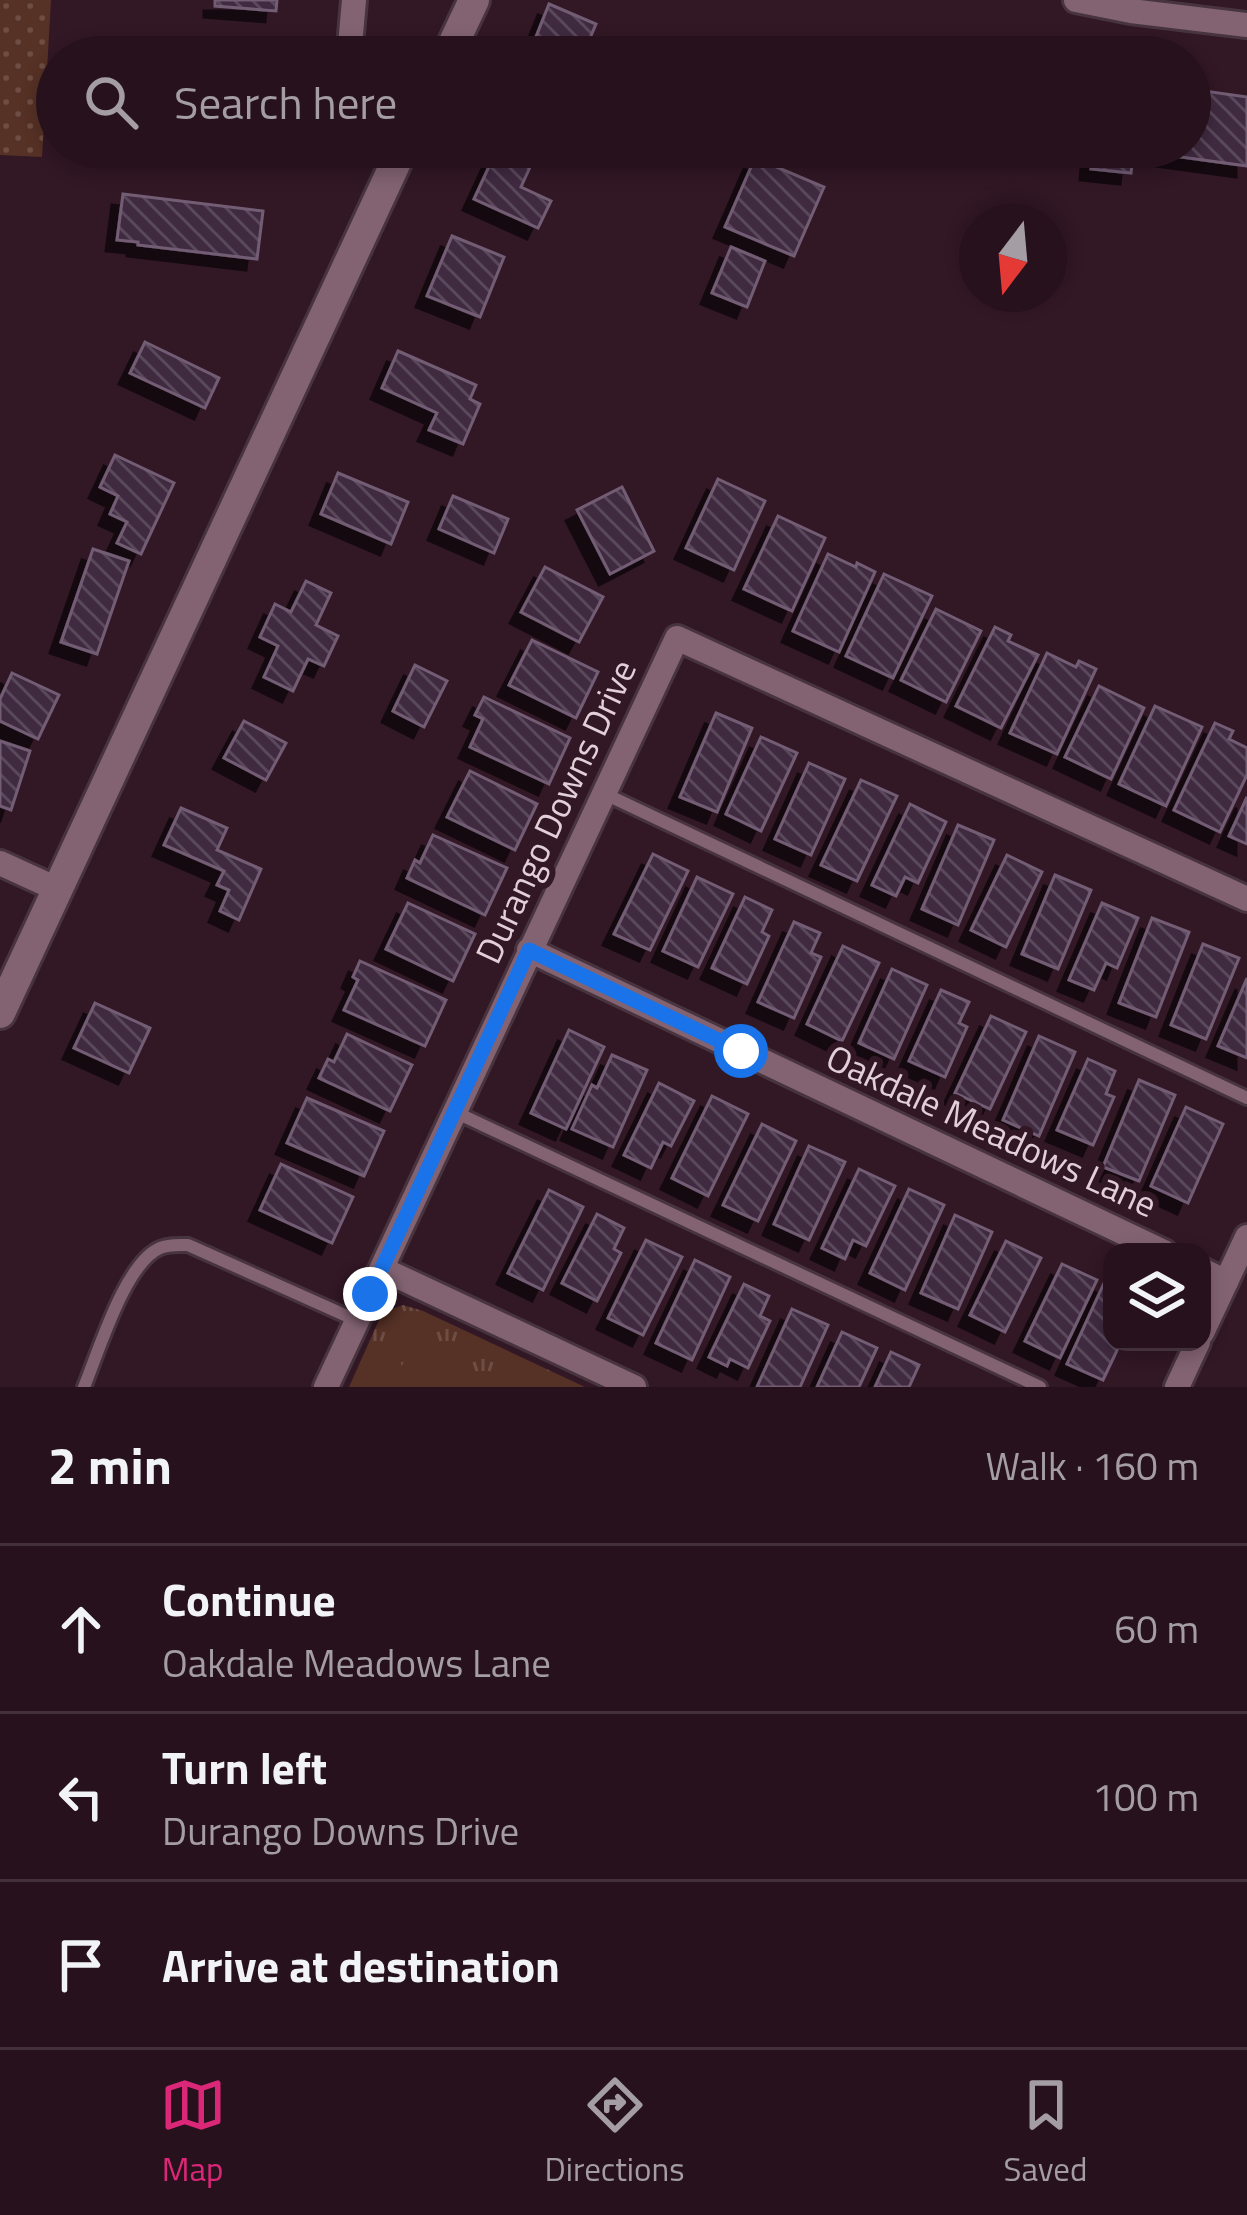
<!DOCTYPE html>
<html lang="en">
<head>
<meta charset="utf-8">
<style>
  body { margin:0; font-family:"Titillium Web",sans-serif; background:#2e1a25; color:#f1f3f6 }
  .controls { position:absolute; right:36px; bottom:36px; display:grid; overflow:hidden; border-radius:24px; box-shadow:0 6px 18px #0003 }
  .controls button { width:108px; height:108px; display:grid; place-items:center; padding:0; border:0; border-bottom:3px solid #42313b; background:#26111c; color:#f1f3f6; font:60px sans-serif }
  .compass { position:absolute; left:959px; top:204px; width:108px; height:108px; border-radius:50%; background:#26111c; box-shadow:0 6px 18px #0003; rotate:196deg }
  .stop { position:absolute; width:36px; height:36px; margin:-27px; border:9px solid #1a73e8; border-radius:50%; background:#fff }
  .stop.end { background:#1a73e8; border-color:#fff; box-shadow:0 3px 12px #0008 }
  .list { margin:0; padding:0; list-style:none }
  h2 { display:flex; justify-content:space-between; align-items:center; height:156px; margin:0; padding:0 48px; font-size:51px }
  h2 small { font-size:39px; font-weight:400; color:#a49da3 }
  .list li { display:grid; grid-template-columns:78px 1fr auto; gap:36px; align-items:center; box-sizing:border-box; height:168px; padding:0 48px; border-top:3px solid #42313b }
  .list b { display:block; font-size:45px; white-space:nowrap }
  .list p { margin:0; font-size:39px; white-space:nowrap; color:#a49da3 }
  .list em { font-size:39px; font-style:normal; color:#a49da3 }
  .icon { flex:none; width:66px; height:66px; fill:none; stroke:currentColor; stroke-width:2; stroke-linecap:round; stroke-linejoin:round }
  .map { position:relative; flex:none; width:1247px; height:1387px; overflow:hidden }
  .search { position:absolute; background:#26111c; box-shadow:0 6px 18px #0003; left:36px; right:36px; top:36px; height:132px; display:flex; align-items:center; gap:30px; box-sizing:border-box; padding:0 42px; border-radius:66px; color:#a49da3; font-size:45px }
  .sheet { height:660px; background:#26111c }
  nav { display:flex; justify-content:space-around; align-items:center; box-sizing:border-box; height:168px; border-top:3px solid #42313b; background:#26111c; font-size:33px; color:#a49da3 }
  nav a { display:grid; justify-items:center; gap:6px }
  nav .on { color:#db2777 }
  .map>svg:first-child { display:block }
  .grass { fill:url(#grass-dots) }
  .park { fill:url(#park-tufts) }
  .pitch { fill:#563125 }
  .building { fill:url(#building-back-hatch); stroke:#735d75; stroke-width:3; filter:url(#shadow) }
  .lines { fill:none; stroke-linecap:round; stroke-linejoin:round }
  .service-casing { stroke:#48343e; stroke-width:18 }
  .minor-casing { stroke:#48343e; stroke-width:30 }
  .secondary-casing { stroke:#48343e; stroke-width:36 }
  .service { stroke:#836372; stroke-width:12 }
  .minor { stroke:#836372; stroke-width:24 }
  .secondary { stroke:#836372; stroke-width:30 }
  .route { stroke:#1a73e8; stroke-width:15 }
  .labels { text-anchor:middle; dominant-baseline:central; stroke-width:12; stroke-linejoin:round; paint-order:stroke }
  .street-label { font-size:36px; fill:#e2cfd8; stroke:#321725 }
</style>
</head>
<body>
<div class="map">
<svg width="1247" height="1387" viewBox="0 0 1247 1387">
  <defs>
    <pattern id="grass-dots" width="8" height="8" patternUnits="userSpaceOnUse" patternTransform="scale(3)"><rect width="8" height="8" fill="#563125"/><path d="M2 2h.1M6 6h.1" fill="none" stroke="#6e4e44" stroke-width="1.8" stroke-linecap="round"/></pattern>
    <pattern id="park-tufts" width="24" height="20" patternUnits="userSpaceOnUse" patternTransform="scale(3)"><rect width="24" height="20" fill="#563125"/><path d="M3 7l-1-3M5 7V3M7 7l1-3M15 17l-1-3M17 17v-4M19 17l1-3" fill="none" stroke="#6e4e44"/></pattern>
    <pattern id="building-back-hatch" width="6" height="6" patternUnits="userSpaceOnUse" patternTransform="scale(3)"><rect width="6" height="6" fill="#3f2a40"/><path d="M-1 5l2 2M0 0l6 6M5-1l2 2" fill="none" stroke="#5a485b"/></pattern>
    <filter id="shadow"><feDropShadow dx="-11" dy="11" stdDeviation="0" flood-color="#0009"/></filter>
  </defs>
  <rect width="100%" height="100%" fill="#321725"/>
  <path class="grass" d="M0 0H51L42 157 0 155Z"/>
  <path class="park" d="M403 1305 423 1311 585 1387H349L379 1320 387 1311Z"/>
  <path class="pitch" d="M414 1342 472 1370 464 1387H391Z"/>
  <g class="building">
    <path d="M215 0H277L276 11 215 6Z"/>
    <path d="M549 4 596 24 582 57H528Z"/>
    <path d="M1190 89 1247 97V166L1159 154 1160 147H1190Z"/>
    <path d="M498 147H521L536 154 521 187 551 201 538 228 474 199Z"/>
    <path d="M1093 147H1134L1131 173 1091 169Z"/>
    <path d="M755 158 824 187 794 256 725 227Z"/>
    <path d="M123 194 263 211 257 259 138 245V242L117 240Z"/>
    <path d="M452 236 504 257 480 317 427 296Z"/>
    <path d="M731 247 765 261 747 307 712 293Z"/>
    <path d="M145 342 219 378 205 408 130 373Z"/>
    <path d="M398 351 476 385 470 399 480 404 463 444 429 430 437 413 382 388Z"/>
    <path d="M115 455 174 483 141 554 117 543 127 522 110 514 118 496 100 487Z"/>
    <path d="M338 473 408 502 391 544 321 514Z"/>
    <path d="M718 479 765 501 734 570 686 548Z"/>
    <path d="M622 487 654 551 610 574 577 510Z"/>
    <path d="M453 496 508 519 494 553 439 529Z"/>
    <path d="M778 516 825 538 792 611 744 589Z"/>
    <path d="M93 549 129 561 97 654 61 642Z"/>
    <path d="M828 554 856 567 857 563 875 572 839 652 793 631Z"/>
    <path d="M545 567 603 597 579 642 521 612Z"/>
    <path d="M884 574 932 596 893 678 846 656Z"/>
    <path d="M306 581 331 593 316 625 338 636 324 666 308 659 293 691 264 677 278 646 260 637 275 604 291 612Z"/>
    <path d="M936 609 981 631 946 702 901 680Z"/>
    <path d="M995 627 1011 635 1008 641 1038 655 1001 728 956 706Z"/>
    <path d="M532 640 598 672 576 718 509 685Z"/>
    <path d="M1047 653 1076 667 1079 661 1096 669 1057 754 1010 733Z"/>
    <path d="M415 665 447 681 424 727 393 711Z"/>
    <path d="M12 673 59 695 38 739 0 721V699Z"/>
    <path d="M1099 686 1144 708 1111 779 1065 757Z"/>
    <path d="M484 697 570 738 549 784 470 747 483 719 475 715Z"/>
    <path d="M1155 706 1202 727 1166 806 1119 784Z"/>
    <path d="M716 713 752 728 717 812 680 797Z"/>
    <path d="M244 721 286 743 266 780 224 758Z"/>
    <path d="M1215 723 1233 731 1229 739 1247 748V775L1220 832 1174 810Z"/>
    <path d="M761 737 797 753 761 831 726 814Z"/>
    <path d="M0 741 30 751 11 810 0 806Z"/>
    <path d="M809 763 845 779 811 855 775 839Z"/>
    <path d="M470 771 537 804 515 850 447 817Z"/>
    <path d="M861 780 897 796 857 881 821 865Z"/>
    <path d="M1247 797V844L1229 836Z"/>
    <path d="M910 804 946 822 918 883 905 877 896 896 872 885Z"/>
    <path d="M181 808 227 828 217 850 261 869 239 920 220 911 229 890 217 885 224 871 164 845Z"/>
    <path d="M958 825 994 840 958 925 922 909Z"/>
    <path d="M433 835 507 868 485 915 407 878 415 860 420 863Z"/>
    <path d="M653 854 688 871 650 950 614 934Z"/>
    <path d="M1007 855 1042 872 1006 947 971 930Z"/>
    <path d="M1055 875 1091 890 1058 969 1022 954Z"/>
    <path d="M697 877 733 894 698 967 663 951Z"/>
    <path d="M745 897 772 910 762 932 769 936 747 984 712 968Z"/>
    <path d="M408 903 475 934 453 981 386 949Z"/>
    <path d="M1102 903 1138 918 1117 968 1106 963 1094 990 1069 980Z"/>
    <path d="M1152 918 1189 932 1156 1017 1119 1003Z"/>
    <path d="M794 922 820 933 811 953 821 957 794 1018 758 1002Z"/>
    <path d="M1203 944 1239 958 1206 1039 1171 1025Z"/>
    <path d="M843 946 879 963 842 1041 807 1024Z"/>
    <path d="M360 961 446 1000 425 1046 344 1010 358 980 353 977Z"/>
    <path d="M892 969 927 985 894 1059 859 1043Z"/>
    <path d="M1247 978V1058L1218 1046Z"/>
    <path d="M941 990 969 1002 959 1023 967 1027 945 1077 909 1061Z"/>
    <path d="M95 1003 150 1028 129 1073 74 1048Z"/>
    <path d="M991 1016 1026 1032 990 1109 955 1093Z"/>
    <path d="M569 1030 604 1047 566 1129 531 1113Z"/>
    <path d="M347 1034 412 1065 390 1111 319 1078 328 1059 334 1062Z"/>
    <path d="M1039 1036 1075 1052 1039 1136 1003 1120Z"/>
    <path d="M612 1055 647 1070 613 1147 572 1129 592 1085 597 1088Z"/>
    <path d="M1088 1059 1115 1071 1106 1094 1114 1097 1093 1145 1057 1130Z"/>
    <path d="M1139 1080 1175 1095 1139 1181 1103 1167Z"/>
    <path d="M659 1083 694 1101 671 1146 663 1142 651 1168 624 1155Z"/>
    <path d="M712 1096 748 1114 708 1196 672 1178Z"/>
    <path d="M307 1098 384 1131 364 1176 287 1143Z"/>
    <path d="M1186 1107 1223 1124 1188 1203 1151 1186Z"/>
    <path d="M762 1124 796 1141 758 1221 723 1205Z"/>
    <path d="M809 1146 845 1162 809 1240 774 1224Z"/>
    <path d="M281 1164 353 1197 332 1243 260 1210Z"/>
    <path d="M859 1169 895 1186 866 1246 853 1240 845 1259 822 1248Z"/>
    <path d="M909 1189 944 1205 905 1290 870 1273Z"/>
    <path d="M549 1190 583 1207 543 1290 508 1273Z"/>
    <path d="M597 1214 624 1228 614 1249 621 1253 597 1301 562 1283Z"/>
    <path d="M955 1215 992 1232 958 1309 921 1293Z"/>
    <path d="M646 1240 682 1257 643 1335 608 1318Z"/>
    <path d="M1006 1241 1041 1258 1005 1332 970 1315Z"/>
    <path d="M695 1260 730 1277 692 1360 656 1343Z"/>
    <path d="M1062 1264 1097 1280 1060 1358 1025 1341Z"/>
    <path d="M1105 1281 1112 1284V1342H1121L1103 1380 1067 1364Z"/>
    <path d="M744 1284 769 1296 760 1316 770 1321 748 1368 730 1359 727 1366 709 1357Z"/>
    <path d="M792 1309 828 1325 800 1387H757Z"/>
    <path d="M842 1332 877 1348 859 1387H817Z"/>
    <path d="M891 1352 919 1365 909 1387H875Z"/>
  </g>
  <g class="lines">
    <g class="service-casing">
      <g id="service">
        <path d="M603 793 1247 1098"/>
        <path d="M455 1112 1040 1387"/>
        <path d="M84 1387C99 1351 125 1263 160 1248 169 1244 178 1245 188 1245L358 1321"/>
      </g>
    </g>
    <g class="minor-casing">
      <g id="minor">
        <path d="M1076 0 1131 11 1247 25"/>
        <path d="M349 57 354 0"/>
        <path d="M0 863 59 890"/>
        <path d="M529 950 1164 1252"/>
        <path d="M382 1269 634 1387"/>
        <path d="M1202 1270 1226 1282"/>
        <path d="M1202 1333 1247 1237"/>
        <path d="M326 1387 677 638 1247 899"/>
        <path d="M1177 1387 1198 1342"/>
      </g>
    </g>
    <g class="secondary-casing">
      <g id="secondary">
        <path d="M447 57 474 0"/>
        <path d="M0 1013 403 147"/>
      </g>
    </g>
    <use href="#service" class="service"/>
    <use href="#minor" class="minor"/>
    <use href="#secondary" class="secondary"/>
  </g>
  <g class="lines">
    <path class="route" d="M370 1294 529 950 741 1051"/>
  </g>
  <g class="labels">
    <g class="street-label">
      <text transform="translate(555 811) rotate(-65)">Durango Downs Drive</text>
      <text transform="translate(992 1130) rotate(25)">Oakdale Meadows Lane</text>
    </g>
  </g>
</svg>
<div class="controls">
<button><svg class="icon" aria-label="layers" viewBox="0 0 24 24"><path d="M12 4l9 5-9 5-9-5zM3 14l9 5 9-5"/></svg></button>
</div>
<svg class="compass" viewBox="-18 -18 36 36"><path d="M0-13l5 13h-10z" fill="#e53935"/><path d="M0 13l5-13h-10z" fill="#a49da3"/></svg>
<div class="stop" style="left:741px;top:1051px"></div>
<div class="stop end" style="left:370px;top:1294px"></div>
<div class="search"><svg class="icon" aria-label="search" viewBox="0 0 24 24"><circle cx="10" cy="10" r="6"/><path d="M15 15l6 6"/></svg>Search here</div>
</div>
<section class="sheet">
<h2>2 min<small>Walk · 160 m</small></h2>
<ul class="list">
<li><svg class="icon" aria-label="ahead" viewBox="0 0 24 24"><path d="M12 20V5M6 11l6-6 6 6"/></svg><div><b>Continue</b><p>Oakdale Meadows Lane</p></div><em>60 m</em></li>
<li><svg class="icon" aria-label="left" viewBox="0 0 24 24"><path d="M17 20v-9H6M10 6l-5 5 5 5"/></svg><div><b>Turn left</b><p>Durango Downs Drive</p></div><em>100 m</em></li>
<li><svg class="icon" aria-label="arrive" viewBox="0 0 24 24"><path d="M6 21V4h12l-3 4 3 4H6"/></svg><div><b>Arrive at destination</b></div></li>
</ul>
</section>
<nav>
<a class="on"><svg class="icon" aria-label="map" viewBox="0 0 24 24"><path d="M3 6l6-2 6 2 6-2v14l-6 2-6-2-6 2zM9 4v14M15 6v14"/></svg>Map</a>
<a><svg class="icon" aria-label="directions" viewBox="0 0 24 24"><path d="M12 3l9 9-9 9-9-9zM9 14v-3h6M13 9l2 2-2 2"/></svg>Directions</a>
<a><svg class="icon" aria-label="saved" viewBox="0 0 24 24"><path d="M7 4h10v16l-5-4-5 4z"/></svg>Saved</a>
</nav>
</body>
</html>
